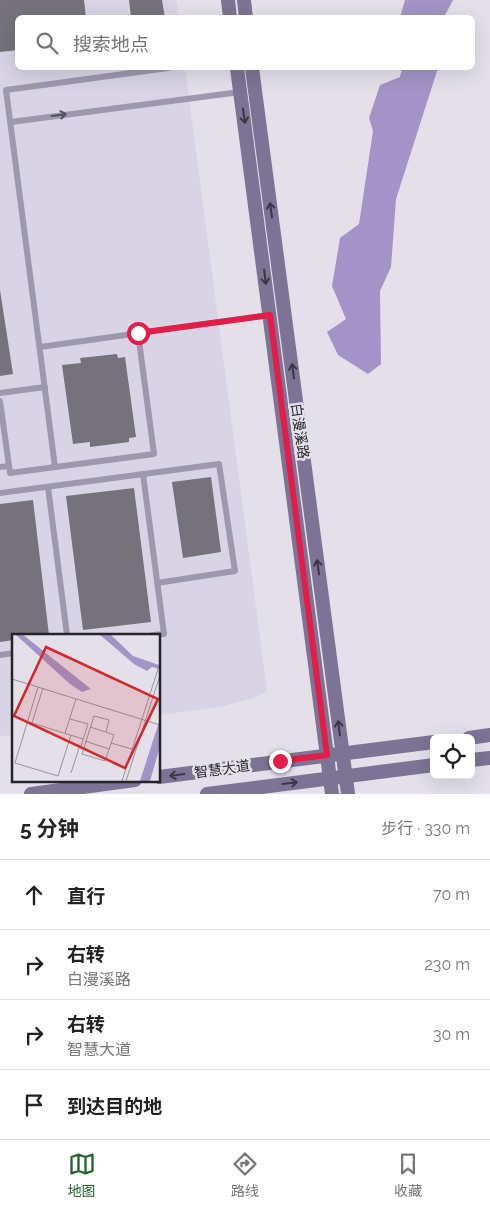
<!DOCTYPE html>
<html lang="zh">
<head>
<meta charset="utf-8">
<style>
  body { margin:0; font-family:Raleway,"Noto Sans SC",sans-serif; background:#f6f6f6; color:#222 }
  .controls { position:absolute; right:15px; bottom:15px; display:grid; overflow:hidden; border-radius:8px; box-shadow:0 5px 20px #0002 }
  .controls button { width:45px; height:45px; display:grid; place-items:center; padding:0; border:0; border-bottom:1px solid #e0e0e0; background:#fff; color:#222; font:25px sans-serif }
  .stop { position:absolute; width:15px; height:15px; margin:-11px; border:4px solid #e11d48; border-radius:50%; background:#fff }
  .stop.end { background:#e11d48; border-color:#fff; box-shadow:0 1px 5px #0008 }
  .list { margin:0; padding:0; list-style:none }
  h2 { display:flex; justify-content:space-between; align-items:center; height:65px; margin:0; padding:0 20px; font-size:21px }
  h2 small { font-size:16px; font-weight:400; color:#767676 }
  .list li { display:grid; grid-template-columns:32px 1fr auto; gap:15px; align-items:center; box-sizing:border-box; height:70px; padding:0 20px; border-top:1px solid #e0e0e0 }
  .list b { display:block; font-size:19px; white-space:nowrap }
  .list p { margin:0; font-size:16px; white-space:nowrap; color:#767676 }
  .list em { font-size:16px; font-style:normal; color:#767676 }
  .icon { flex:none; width:28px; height:28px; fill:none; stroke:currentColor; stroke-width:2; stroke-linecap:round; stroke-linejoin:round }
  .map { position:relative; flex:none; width:490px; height:794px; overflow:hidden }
  .search { position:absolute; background:#fff; box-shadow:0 5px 20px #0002; left:15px; right:15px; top:15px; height:55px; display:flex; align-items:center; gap:12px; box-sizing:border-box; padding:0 18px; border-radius:8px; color:#767676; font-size:19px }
  .sheet { height:345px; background:#fff }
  nav { display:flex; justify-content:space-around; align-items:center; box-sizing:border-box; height:70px; border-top:1px solid #e0e0e0; background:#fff; font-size:14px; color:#767676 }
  nav a { display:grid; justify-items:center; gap:2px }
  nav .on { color:#22652f }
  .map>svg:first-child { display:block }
  .built { fill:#d8d4e5 }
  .water { fill:#a294c6 }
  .building { fill:#75727b }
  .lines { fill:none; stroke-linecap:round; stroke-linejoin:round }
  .service { stroke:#9e98af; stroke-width:6 }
  .secondary { stroke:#7d7495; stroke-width:14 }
  .oneway { stroke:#55525d }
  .oneway2 { stroke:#3a3742 }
  .route { stroke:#e11d48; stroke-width:6 }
  .labels { text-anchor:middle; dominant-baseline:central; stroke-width:5; stroke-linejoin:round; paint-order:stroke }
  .street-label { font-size:14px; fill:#242327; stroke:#e3e0ea }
  .inset-road { fill:none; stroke:#97949c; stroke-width:1 }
  .view { fill:#d62828; fill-opacity:0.15; stroke:#d62828; stroke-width:2.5 }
  .inset-edge { fill:none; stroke:#242327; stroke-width:2.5 }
</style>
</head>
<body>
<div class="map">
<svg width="490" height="794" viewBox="0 0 490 794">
  <rect width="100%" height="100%" fill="#e3e0ea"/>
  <path class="built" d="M0 0H176L179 17 18 18V68H185L267 691 254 698 220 707 159 715V635H14V735L0 736Z"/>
  <g class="water">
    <path d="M405 0H453L444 17H400Z"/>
    <path d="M402 68H438L396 199 391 267 380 291 381 364 368 374 338 355 327 332 346 319 332 286 340 238 359 224 373 131 369 118 380 85 400 77Z"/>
  </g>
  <g class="building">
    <path d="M0 0H84L86 18H18V50L0 52Z"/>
    <path d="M129 0H162L165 18H131Z"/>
    <path d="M0 290 13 374 0 376Z"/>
    <path d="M117 354 118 358 125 357 136 437 129 438V442L90 447V442L73 444 62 365 81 363 80 358Z"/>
    <path d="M211 477 221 552 183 558 172 482Z"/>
    <path d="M134 488 151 622 83 630 66 496Z"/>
    <path d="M33 500 49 635H14V640L0 642V504Z"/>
  </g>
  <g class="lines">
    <g class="service">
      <path d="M11 122 240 92"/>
      <path d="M40 347 269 315"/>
      <path d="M0 393 45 387"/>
      <path d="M0 401 10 473 154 454 138 333"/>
      <path d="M0 467 9 466"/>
      <path d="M55 467 6 90 168 68"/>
      <path d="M143 474 164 634 153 635"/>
      <path d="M48 487 67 635"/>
      <path d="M0 493 219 464 235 571 157 583"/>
      <path d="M0 655 14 653"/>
    </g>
    <g class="secondary">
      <path d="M228 0 230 18"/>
      <path d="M244 0 246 18"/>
      <path d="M237 68 332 794"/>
      <path d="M252 68 348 794"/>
      <path d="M469 738 490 735"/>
      <path d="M471 760 490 758"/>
      <path d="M159 777 434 742"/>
      <path d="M31 794 135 780"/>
      <path d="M207 794 434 765"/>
    </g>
  </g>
  <defs><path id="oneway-shaft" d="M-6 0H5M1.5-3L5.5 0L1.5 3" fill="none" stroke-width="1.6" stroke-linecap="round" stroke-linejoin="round" transform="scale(1.25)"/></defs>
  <use class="oneway" href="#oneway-shaft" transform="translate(59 115) rotate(-7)"/>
  <g class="oneway2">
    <use href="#oneway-shaft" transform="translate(244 116) rotate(82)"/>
    <use href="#oneway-shaft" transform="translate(271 210) rotate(-98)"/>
    <use href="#oneway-shaft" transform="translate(265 277) rotate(83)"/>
    <use href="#oneway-shaft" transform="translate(293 371) rotate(-98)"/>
    <use href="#oneway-shaft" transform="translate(318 567) rotate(-98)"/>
    <use href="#oneway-shaft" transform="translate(339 728) rotate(-97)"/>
    <use href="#oneway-shaft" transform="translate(177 775) rotate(172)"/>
    <use href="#oneway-shaft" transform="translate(290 783) rotate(-7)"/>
  </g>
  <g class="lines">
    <path class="route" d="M138 333 270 315 327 755 280 761"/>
  </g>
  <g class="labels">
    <g class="street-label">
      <text transform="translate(300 431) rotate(82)">白漫溪路</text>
      <text transform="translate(222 769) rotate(-8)">智慧大道</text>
    </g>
  </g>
  <g transform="translate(12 634)">
    <rect width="148" height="148" fill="#e3e0ea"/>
    <path d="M3 0H10L79 55 70 58 58 50ZM87 0H98L121 22 147 31V35L140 33 135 37 122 30ZM147 88V116L138 147H128Z" fill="#a294c6"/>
    <path class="inset-road" d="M0 45 148 91M26 53 3 129 46 142 59 101M17 88 71 105M20 89 31 54M78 93 94 98 102 101 93 127 70 120 82 82 97 86 94 98M53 99 64 65M73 107 97 115M57 108 69 112 76 90 58 85M99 109 120 115M59 139 68 111M110 147 148 29M114 147 148 41"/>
    <path class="view" d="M34 13 146 65 113 134 2 82Z"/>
    <rect width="148" height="148" class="inset-edge"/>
  </g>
</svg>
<div class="controls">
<button><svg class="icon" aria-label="locate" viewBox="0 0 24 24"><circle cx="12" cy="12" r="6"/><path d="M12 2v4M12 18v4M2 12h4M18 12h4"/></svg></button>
</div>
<div class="stop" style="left:138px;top:333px"></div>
<div class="stop end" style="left:280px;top:761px"></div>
<div class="search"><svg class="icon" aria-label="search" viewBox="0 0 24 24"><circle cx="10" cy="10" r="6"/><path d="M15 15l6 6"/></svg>搜索地点</div>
</div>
<section class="sheet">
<h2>5 分钟<small>步行 · 330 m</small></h2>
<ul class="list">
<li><svg class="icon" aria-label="ahead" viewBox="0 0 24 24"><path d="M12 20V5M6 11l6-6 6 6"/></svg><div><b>直行</b></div><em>70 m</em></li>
<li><svg class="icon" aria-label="right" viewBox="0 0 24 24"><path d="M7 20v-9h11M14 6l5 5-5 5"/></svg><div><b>右转</b><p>白漫溪路</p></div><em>230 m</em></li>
<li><svg class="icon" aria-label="right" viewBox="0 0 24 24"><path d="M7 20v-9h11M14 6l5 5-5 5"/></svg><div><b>右转</b><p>智慧大道</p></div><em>30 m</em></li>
<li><svg class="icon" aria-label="arrive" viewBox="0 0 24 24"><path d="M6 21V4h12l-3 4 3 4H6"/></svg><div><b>到达目的地</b></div></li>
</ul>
</section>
<nav>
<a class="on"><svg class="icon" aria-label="map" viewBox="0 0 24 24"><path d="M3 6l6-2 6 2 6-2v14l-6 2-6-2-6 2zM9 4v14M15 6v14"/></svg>地图</a>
<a><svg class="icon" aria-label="directions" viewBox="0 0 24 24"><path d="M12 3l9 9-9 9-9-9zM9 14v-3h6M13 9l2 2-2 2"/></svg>路线</a>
<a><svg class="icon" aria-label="saved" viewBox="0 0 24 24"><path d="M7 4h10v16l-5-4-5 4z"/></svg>收藏</a>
</nav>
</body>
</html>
